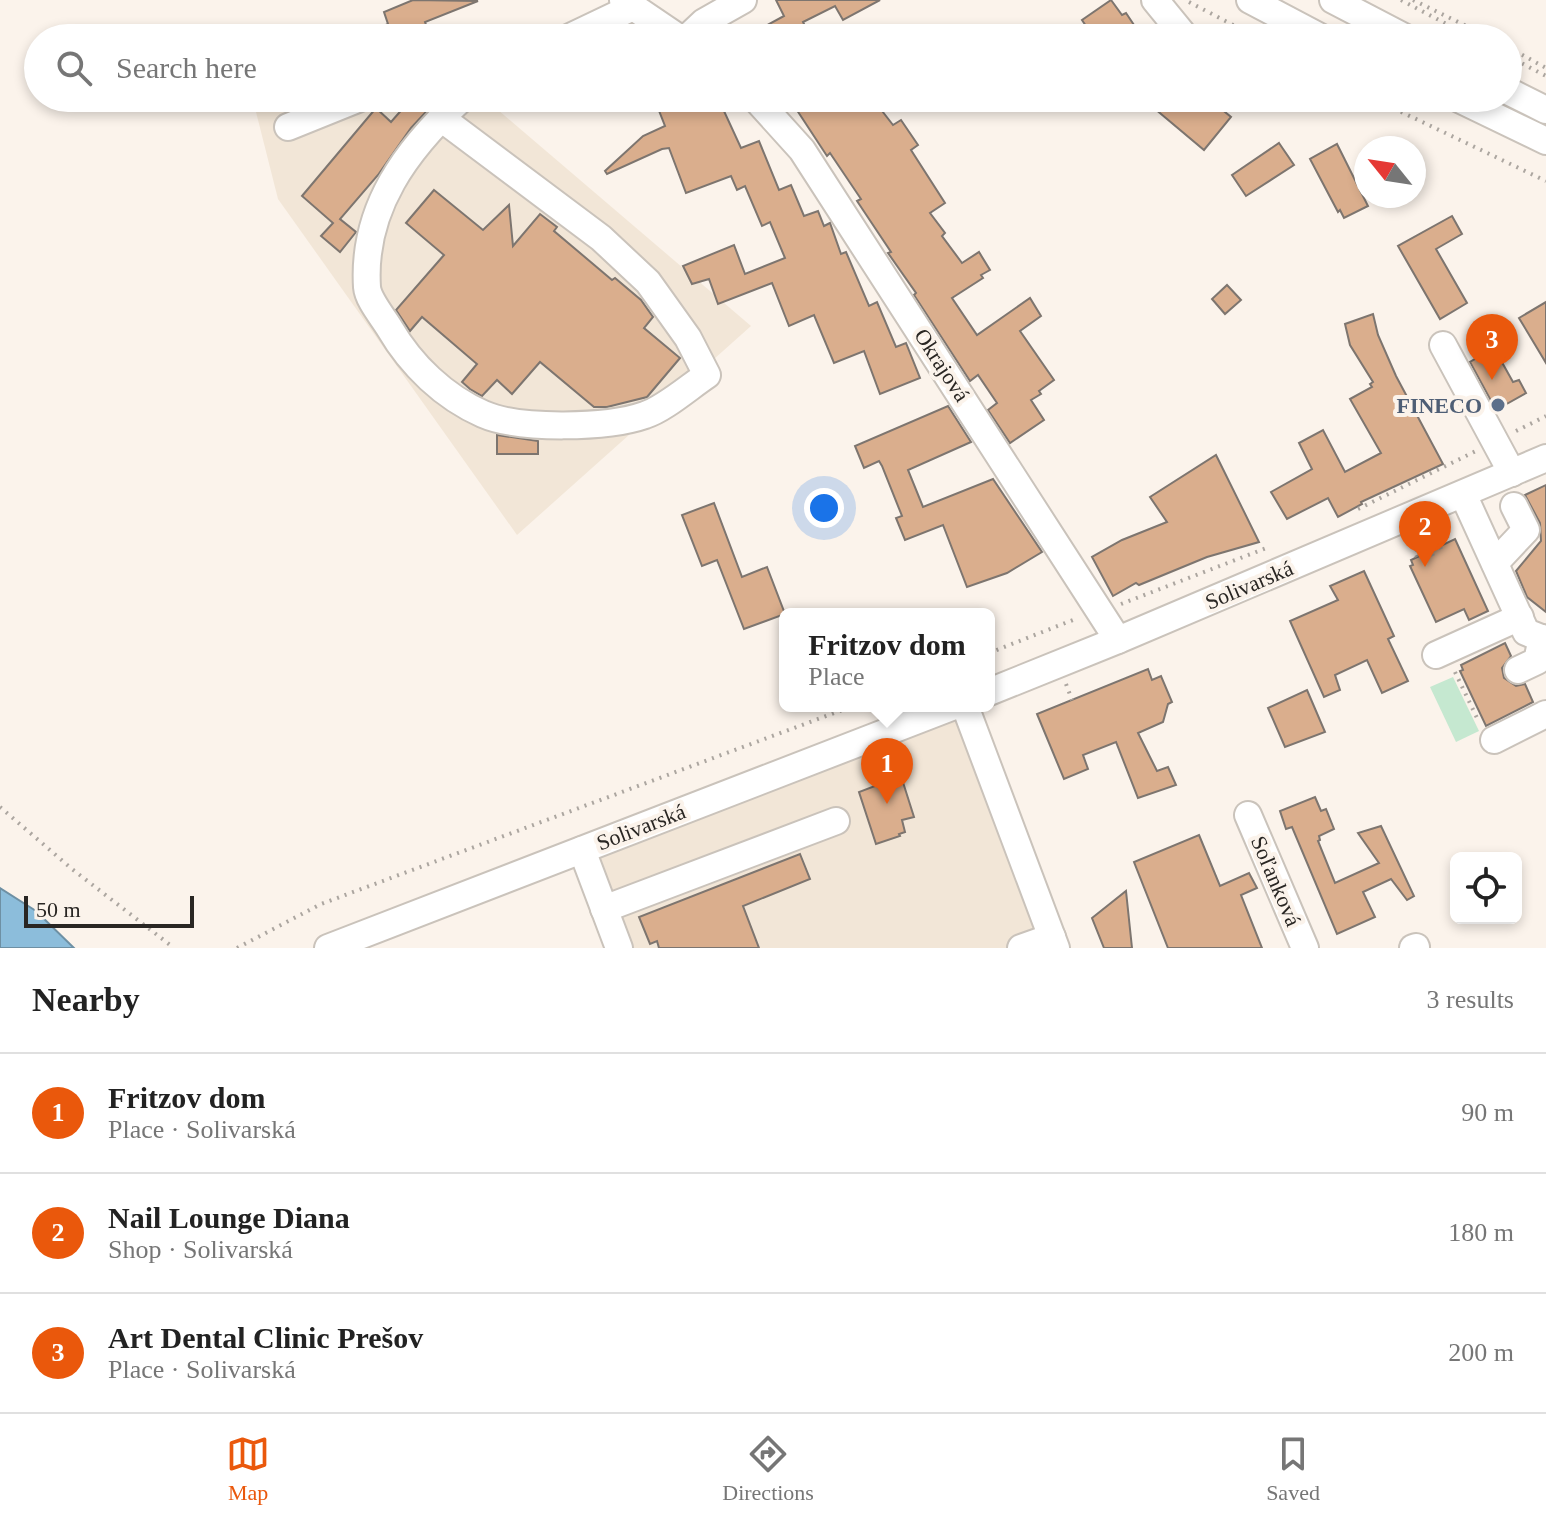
<!DOCTYPE html>
<html lang="en">
<head>
<meta charset="utf-8">
<style>
  body { margin:0; font-family:Georgia,serif; background:#f6f6f6; color:#222 }
  .controls { position:absolute; right:24px; bottom:24px; display:grid; overflow:hidden; border-radius:12px; box-shadow:0 4px 12px #0003 }
  .controls button { width:72px; height:72px; display:grid; place-items:center; padding:0; border:0; border-bottom:2px solid #e0e0e0; background:#fff; color:#222; font:40px sans-serif }
  .compass { position:absolute; left:1354px; top:136px; width:72px; height:72px; border-radius:50%; background:#fff; box-shadow:0 4px 12px #0003; rotate:300deg }
  .scale { position:absolute; left:24px; bottom:20px; width:170px; box-sizing:border-box; padding-left:8px; border:4px solid #292623; border-top:0; font-size:22px; line-height:28px; white-space:nowrap; color:#292623; -webkit-text-stroke:6px #fbf3eb; paint-order:stroke }
  .you { position:absolute; left:824px; top:508px; width:28px; height:28px; margin:-20px; border:6px solid #fff; border-radius:50%; background:#1a73e8; box-shadow:0 0 0 12px #1a73e833 }
  .badge { display:grid; place-items:center; width:52px; height:52px; border-radius:50%; background:#ea580c; color:#fff; font-size:26px; font-weight:700 }
  .pin { position:absolute; translate:-50% -66px; filter:drop-shadow(0 2px 4px #0008) }
  .pin::after { content:''; position:absolute; top:42px; width:28px; height:24px; background:inherit; clip-path:polygon(0 0,100% 0,50% 100%) }
  .popup { position:absolute; left:779px; top:608px; width:216px; height:104px; box-sizing:border-box; display:grid; place-content:center; border-radius:12px; background:#fff; filter:drop-shadow(0 2px 6px #0005); font-size:26px; white-space:nowrap; color:#767676 }
  .popup b { font-size:30px; color:#222 }
  .popup::after { content:''; position:absolute; left:50%; top:100%; margin-left:-16px; border:16px solid transparent; border-top-color:#fff }
  .list { margin:0; padding:0; list-style:none }
  h2 { display:flex; justify-content:space-between; align-items:center; height:104px; margin:0; padding:0 32px; font-size:34px }
  h2 small { font-size:26px; font-weight:400; color:#767676 }
  .list li { display:grid; grid-template-columns:52px 1fr auto; gap:24px; align-items:center; box-sizing:border-box; height:120px; padding:0 32px; border-top:2px solid #e0e0e0 }
  .list b { display:block; font-size:30px; white-space:nowrap }
  .list p { margin:0; font-size:26px; white-space:nowrap; color:#767676 }
  .list em { font-size:26px; font-style:normal; color:#767676 }
  .icon { flex:none; width:44px; height:44px; fill:none; stroke:currentColor; stroke-width:2; stroke-linecap:round; stroke-linejoin:round }
  .map { position:relative; flex:none; width:1546px; height:948px; overflow:hidden }
  .search { position:absolute; background:#fff; box-shadow:0 4px 12px #0003; left:24px; right:24px; top:24px; height:88px; display:flex; align-items:center; gap:20px; box-sizing:border-box; padding:0 28px; border-radius:44px; color:#767676; font-size:30px }
  .sheet { height:464px; background:#fff }
  nav { display:flex; justify-content:space-around; align-items:center; box-sizing:border-box; height:112px; border-top:2px solid #e0e0e0; background:#fff; font-size:22px; color:#767676 }
  nav a { display:grid; justify-items:center; gap:4px }
  nav .on { color:#ea580c }
  .map>svg:first-child { display:block }
  .built { fill:#f2e6d7 }
  .green { fill:#c5e8d0 }
  .water { fill:#8cbddb; stroke:#6e90a4; stroke-width:2 }
  .building { fill:#daae8d; stroke:#7d756f; stroke-width:2 }
  .lines { fill:none; stroke-linecap:round; stroke-linejoin:round }
  .minor-casing { stroke:#cac3bb; stroke-width:30 }
  .path { stroke:#aca6a0; stroke-width:4; stroke-dasharray:2 6; stroke-linecap:butt }
  .minor { stroke:#fff; stroke-width:26 }
  .service-dot { fill:#5c6f8a; stroke:#fbf3eb; stroke-width:3 }
  .labels { text-anchor:middle; dominant-baseline:central; stroke-width:8; stroke-linejoin:round; paint-order:stroke }
  .street-label { font-size:22px; fill:#292623; stroke:#fbf3eb }
  .service-label { font-size:22px; font-weight:bold; fill:#4e5e75; stroke:#fbf3eb; text-anchor:end }
</style>
</head>
<body>
<div class="map">
<svg width="1546" height="948" viewBox="0 0 1546 948">
  <rect width="100%" height="100%" fill="#fbf3eb"/>
  <g class="built">
    <path d="M303 98H484L751 326 517 535 278 199 256 112Z"/>
    <path d="M971 709 1063 948H605L586 884 565 847Z"/>
  </g>
  <path class="green" d="M1453 677 1479 731 1456 742 1430 687Z"/>
  <path class="water" d="M0 888 36 911 74 948H0Z"/>
  <g class="building">
    <path d="M413 0 478 1 425 22 428 30 406 38H356L388 24 384 12Z"/>
    <path d="M776 0H880L843 20 835 6 803 22 811 38H743L784 16Z"/>
    <path d="M1111 0 1122 15 1126 13 1136 28 1122 38H1094L1082 20Z"/>
    <path d="M412 98H439L411 128 378 175 340 219 356 232 340 252 321 236 333 223 302 196 376 108 391 122Z"/>
    <path d="M654 98H718L741 148 759 141 779 190 791 185 804 216 818 211 824 226 830 223 841 254 846 252 869 306 877 302 896 347 906 343 920 378 880 394 864 351 834 363 814 315 789 326 772 283 718 304 709 279 692 284 683 266 734 245 745 274 785 258 770 222 762 226 745 186 737 190 731 176 686 193 669 148 662 149 607 174 605 171 643 136 665 126Z"/>
    <path d="M789 98H872L893 125 901 120 918 145 911 150 945 203 930 213 945 233 942 236 962 263 979 252 990 270 981 275 983 278 952 298 977 335 1030 298 1041 316 1020 331 1054 380 1039 391 1041 394 1031 400 1044 420 1010 443 988 410 997 403 978 375 970 381 914 295 916 293 888 253 891 252 857 201 861 199 830 153 827 156Z"/>
    <path d="M1142 98H1208L1231 117 1204 150Z"/>
    <path d="M1279 143 1294 165 1246 196 1232 175Z"/>
    <path d="M1337 144 1368 206 1344 218 1340 210 1338 212 1310 159Z"/>
    <path d="M434 190 483 230 509 205 513 246 540 214 557 227 554 231 612 280 615 278 641 300 653 317 644 328 680 358 647 397 607 407H594L540 362 512 394 497 380 482 396 470 389 462 382 477 364 422 317 410 331 396 310 444 255 406 223Z"/>
    <path d="M1452 216 1462 234 1436 249 1467 303 1440 319 1398 246Z"/>
    <path d="M1227 285 1241 300 1225 314 1212 299Z"/>
    <path d="M1546 302V363L1519 318Z"/>
    <path d="M1373 314 1378 335 1396 376 1443 464 1361 502 1362 504 1338 517 1328 498 1287 519 1271 492 1312 469 1299 443 1323 430 1345 472 1381 453 1350 399 1372 387 1370 384 1373 382 1350 345 1345 324Z"/>
    <path d="M1494 348 1513 382 1519 380 1526 393 1496 410 1470 362Z"/>
    <path d="M948 406 971 442 908 470 923 507 993 479 1042 552 1007 573 967 587 943 525 905 540 896 518 902 516 882 466 879 461 864 468 855 446Z"/>
    <path d="M497 435 538 441V454H497Z"/>
    <path d="M1216 455 1259 542 1207 557 1139 585 1136 583 1113 596 1092 557 1122 540 1167 522 1150 497Z"/>
    <path d="M1546 485V612L1527 597 1516 571 1541 541 1540 523 1525 495Z"/>
    <path d="M714 503 742 577 767 567 785 614 744 629 717 560 702 566 682 515Z"/>
    <path d="M1455 539 1488 611 1469 620 1464 609 1436 622 1410 566 1413 565 1411 560Z"/>
    <path d="M1364 571 1394 636 1388 639 1408 681 1382 693 1367 660 1335 675 1340 690 1324 697 1290 621 1338 600 1330 586Z"/>
    <path d="M1505 643 1511 656 1502 668 1504 678 1516 686 1525 684 1533 702 1486 726 1460 671 1463 670 1461 665Z"/>
    <path d="M1148 669 1152 680 1161 676 1172 702 1168 704 1163 722 1138 733 1157 771 1168 767 1176 785 1138 798 1116 742 1083 755 1088 769 1064 779 1037 714Z"/>
    <path d="M1307 690 1325 732 1285 747 1268 708Z"/>
    <path d="M901 776 914 817 902 820 905 832 899 834 900 836 876 844 859 792Z"/>
    <path d="M1315 797 1321 811 1326 809 1334 829 1319 836 1320 840 1318 841 1335 883 1379 863 1358 833 1381 826 1414 896 1407 900 1391 879 1363 892 1375 917 1337 934 1292 827 1286 829 1280 811Z"/>
    <path d="M1199 835 1220 886 1249 873 1257 888 1241 895 1262 948H1168L1134 862Z"/>
    <path d="M800 854 810 879 743 906 759 948H659L657 941 650 944 639 917Z"/>
    <path d="M1126 891 1132 948H1104L1092 918Z"/>
  </g>
  <g class="lines">
    <g class="minor-casing">
      <g id="minor">
        <path d="M623 0 679 38"/>
        <path d="M1155 0 1186 38"/>
        <path d="M1250 0 1322 38"/>
        <path d="M1333 0 1406 38"/>
        <path d="M568 38 633 7"/>
        <path d="M687 38 704 22 743 0"/>
        <path d="M1508 91 1546 110"/>
        <path d="M755 98 802 150 1118 640"/>
        <path d="M1457 98 1546 141"/>
        <path d="M441 118 601 238 648 282 688 338 707 375C689 387 664 409 645 415 608 428 519 430 483 414 444 397 411 365 390 329 383 317 368 300 367 287 362 208 407 149 462 98"/>
        <path d="M288 127 360 98"/>
        <path d="M1443 345 1512 473"/>
        <path d="M1463 494 1526 632 1546 640"/>
        <path d="M1495 563 1526 530 1514 506"/>
        <path d="M1436 655 1520 617"/>
        <path d="M1518 670 1537 661 1542 638"/>
        <path d="M989 692 1118 640 1546 458"/>
        <path d="M965 706 1056 948"/>
        <path d="M1494 740 1546 714"/>
        <path d="M1248 815 1305 948"/>
        <path d="M582 850 619 948"/>
        <path d="M604 909 836 821"/>
        <path d="M328 948 954 706"/>
        <path d="M1021 948 1052 937"/>
        <path d="M1413 948 1416 947"/>
      </g>
    </g>
    <g class="path">
      <path d="M1401 0 1473 38"/>
      <path d="M1413 0 1491 38"/>
      <path d="M1189 2 1258 38"/>
      <path d="M1508 47 1546 68"/>
      <path d="M1508 56 1546 76"/>
      <path d="M1372 98 1546 181"/>
      <path d="M1516 431 1546 416"/>
      <path d="M1358 509 1476 451"/>
      <path d="M1437 540 1442 551"/>
      <path d="M1433 556 1429 544 1454 533"/>
      <path d="M1417 557 1414 550 1429 544"/>
      <path d="M1121 604 1269 547"/>
      <path d="M989 653 1078 618"/>
      <path d="M1455 672 1479 722"/>
      <path d="M1066 684 1072 700"/>
      <path d="M0 807 72 869 174 948"/>
      <path d="M237 948 321 904 853 706"/>
    </g>
    <use href="#minor" class="minor"/>
  </g>
  <circle class="service-dot" cx="1498" cy="405" r="8"/>
  <g class="labels">
    <g class="street-label">
      <text transform="translate(942 365) rotate(57)">Okrajová</text>
      <text transform="translate(1249 585) rotate(-23)">Solivarská</text>
      <text transform="translate(641 827) rotate(-21)">Solivarská</text>
      <text transform="translate(1276 881) rotate(67)">Soľanková</text>
    </g>
    <g class="service-label">
      <text x="1482" y="405">FINECO</text>
    </g>
  </g>
</svg>
<div class="controls">
<button><svg class="icon" aria-label="locate" viewBox="0 0 24 24"><circle cx="12" cy="12" r="6"/><path d="M12 2v4M12 18v4M2 12h4M18 12h4"/></svg></button>
</div>
<svg class="compass" viewBox="-18 -18 36 36"><path d="M0-13l5 13h-10z" fill="#e53935"/><path d="M0 13l5-13h-10z" fill="#767676"/></svg>
<div class="scale">50 m</div>
<div class="you"></div>
<div class="pin badge" style="left:887px;top:804px">1</div>
<div class="popup"><b>Fritzov dom</b>Place</div>
<div class="pin badge" style="left:1425px;top:567px">2</div>
<div class="pin badge" style="left:1492px;top:380px">3</div>
<div class="search"><svg class="icon" aria-label="search" viewBox="0 0 24 24"><circle cx="10" cy="10" r="6"/><path d="M15 15l6 6"/></svg>Search here</div>
</div>
<section class="sheet">
<h2>Nearby<small>3 results</small></h2>
<ul class="list">
<li><span class="badge">1</span><div><b>Fritzov dom</b><p>Place · Solivarská</p></div><em>90 m</em></li>
<li><span class="badge">2</span><div><b>Nail Lounge Diana</b><p>Shop · Solivarská</p></div><em>180 m</em></li>
<li><span class="badge">3</span><div><b>Art Dental Clinic Prešov</b><p>Place · Solivarská</p></div><em>200 m</em></li>
</ul>
</section>
<nav>
<a class="on"><svg class="icon" aria-label="map" viewBox="0 0 24 24"><path d="M3 6l6-2 6 2 6-2v14l-6 2-6-2-6 2zM9 4v14M15 6v14"/></svg>Map</a>
<a><svg class="icon" aria-label="directions" viewBox="0 0 24 24"><path d="M12 3l9 9-9 9-9-9zM9 14v-3h6M13 9l2 2-2 2"/></svg>Directions</a>
<a><svg class="icon" aria-label="saved" viewBox="0 0 24 24"><path d="M7 4h10v16l-5-4-5 4z"/></svg>Saved</a>
</nav>
</body>
</html>
